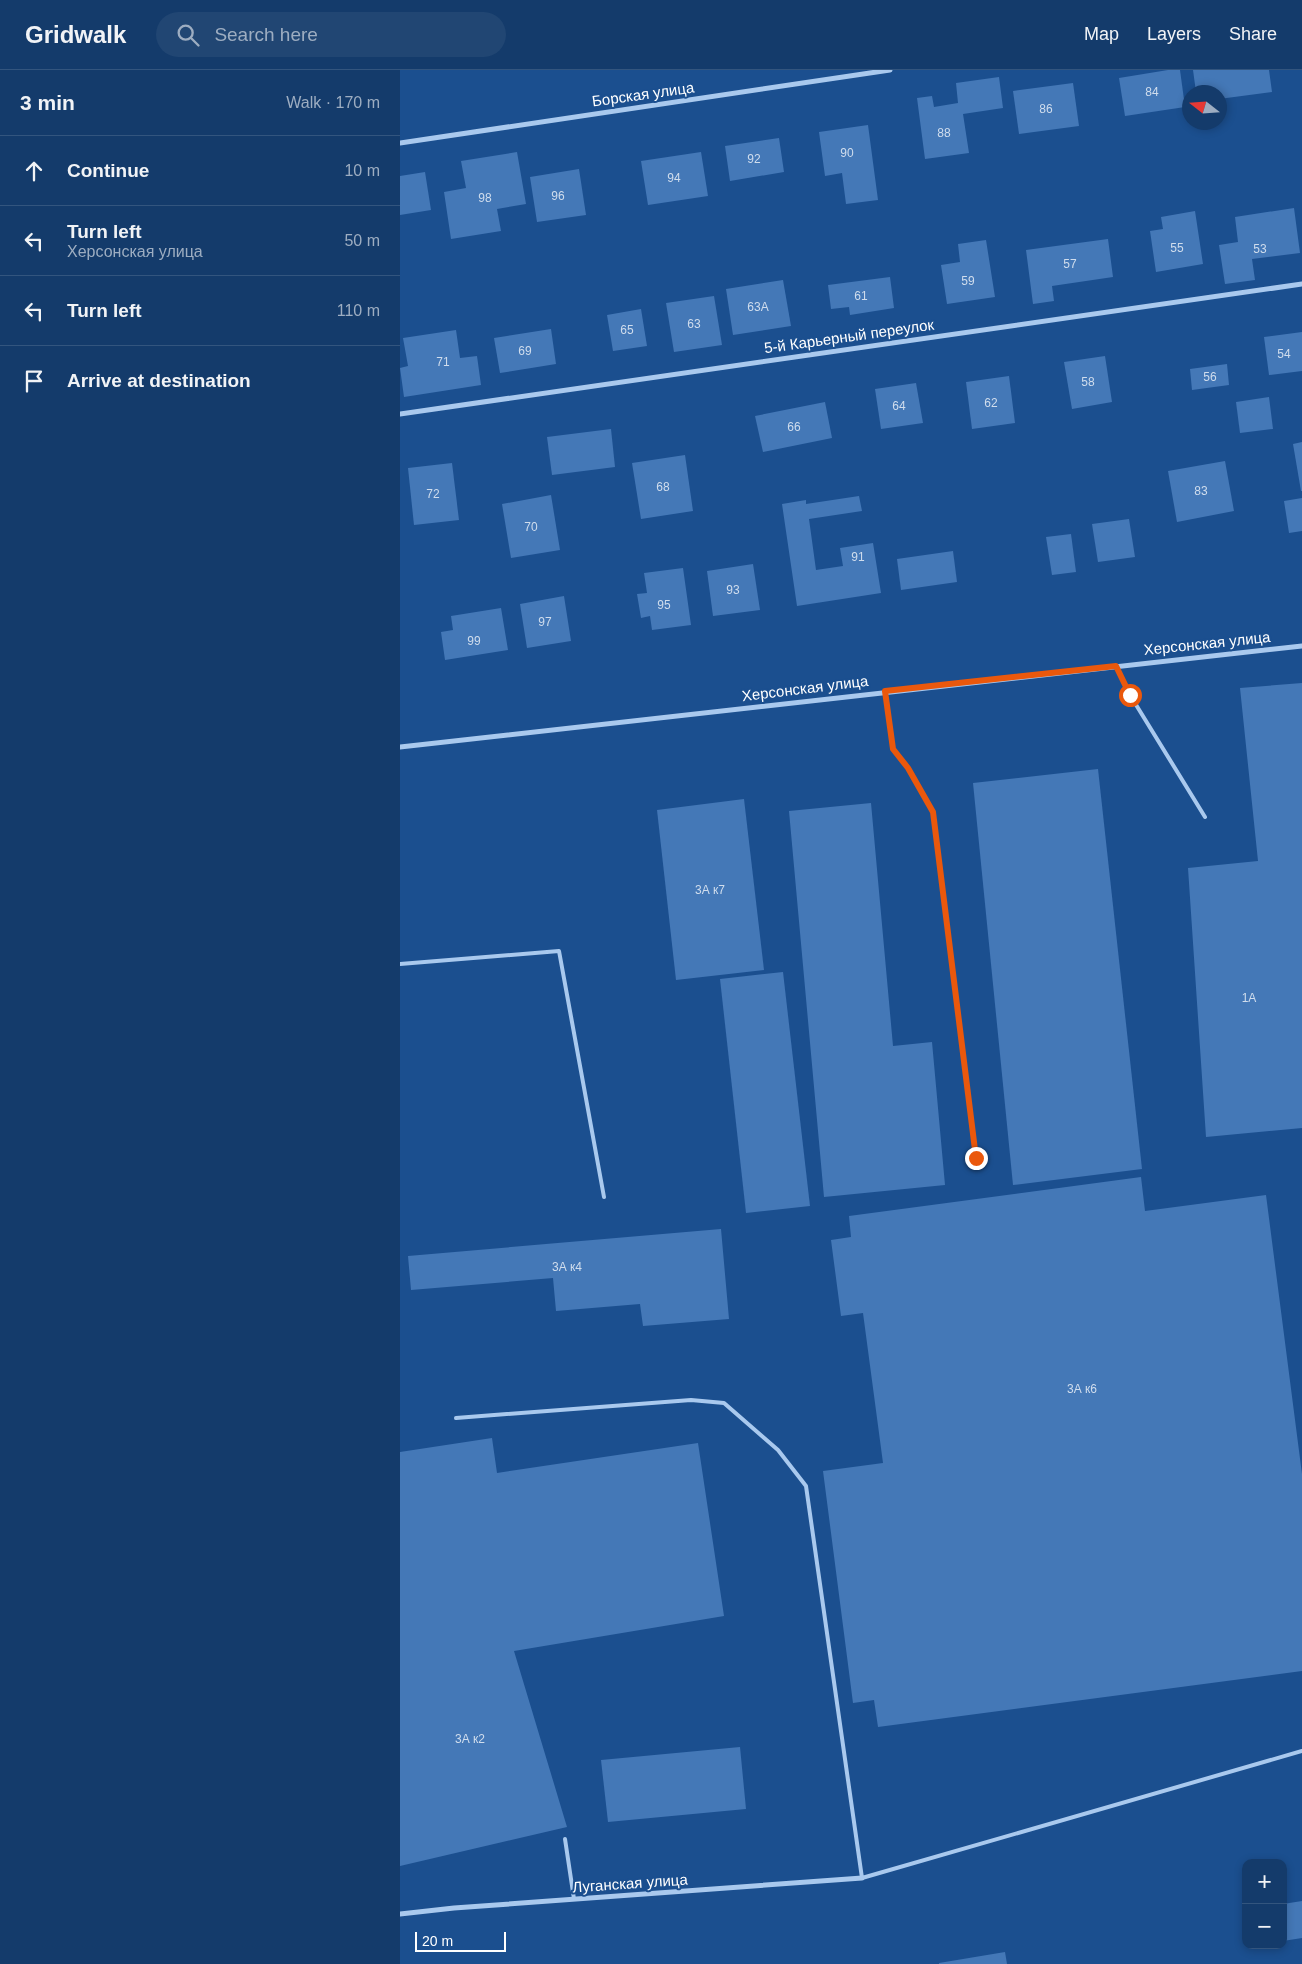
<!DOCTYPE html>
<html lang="en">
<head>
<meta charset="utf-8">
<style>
  body { margin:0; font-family:Helvetica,sans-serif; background:#214673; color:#f1f3f6 }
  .controls { position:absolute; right:15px; bottom:15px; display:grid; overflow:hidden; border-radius:10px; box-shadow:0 2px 8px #0003 }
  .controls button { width:45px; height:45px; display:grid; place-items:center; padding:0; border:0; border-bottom:1px solid #33557e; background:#143b6b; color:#f1f3f6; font:25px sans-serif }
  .compass { position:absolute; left:782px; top:15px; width:45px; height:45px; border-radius:50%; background:#143b6b; box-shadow:0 2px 8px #0003; rotate:287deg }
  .scale { position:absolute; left:15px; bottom:12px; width:91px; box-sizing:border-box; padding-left:5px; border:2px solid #fff; border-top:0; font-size:14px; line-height:18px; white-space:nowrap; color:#fff; -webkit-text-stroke:4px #1b4f8f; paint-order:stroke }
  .stop { position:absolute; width:15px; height:15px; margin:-11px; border:4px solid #ea580c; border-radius:50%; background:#fff }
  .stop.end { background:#ea580c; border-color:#fff; box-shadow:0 1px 5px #0008 }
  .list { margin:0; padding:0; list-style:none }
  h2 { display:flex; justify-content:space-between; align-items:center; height:65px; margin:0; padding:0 20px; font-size:21px }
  h2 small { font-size:16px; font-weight:400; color:#9dadc1 }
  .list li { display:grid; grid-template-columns:32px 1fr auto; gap:15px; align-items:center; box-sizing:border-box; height:70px; padding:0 20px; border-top:1px solid #33557e }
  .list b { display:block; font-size:19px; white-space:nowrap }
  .list p { margin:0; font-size:16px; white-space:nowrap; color:#9dadc1 }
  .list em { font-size:16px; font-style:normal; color:#9dadc1 }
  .icon { flex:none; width:28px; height:28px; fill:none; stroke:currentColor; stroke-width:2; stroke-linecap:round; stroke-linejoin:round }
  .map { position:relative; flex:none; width:902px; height:1894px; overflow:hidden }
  header { display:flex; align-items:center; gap:30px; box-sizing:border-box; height:70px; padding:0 25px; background:#143b6b; border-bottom:1px solid #33557e }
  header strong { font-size:24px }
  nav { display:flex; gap:28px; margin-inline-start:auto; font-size:18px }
  .search { width:350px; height:45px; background:#214673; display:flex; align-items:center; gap:12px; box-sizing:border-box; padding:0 18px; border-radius:28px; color:#9dadc1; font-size:19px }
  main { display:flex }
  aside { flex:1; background:#143b6b }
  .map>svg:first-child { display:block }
  .building { fill:#4478b7 }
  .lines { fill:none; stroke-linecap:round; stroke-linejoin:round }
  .service { stroke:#a9c9ee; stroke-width:4 }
  .minor { stroke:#a9c9ee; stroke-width:5 }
  .route { stroke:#ea580c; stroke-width:6 }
  .labels { text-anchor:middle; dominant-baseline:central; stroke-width:4; stroke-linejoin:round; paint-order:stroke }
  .number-label { font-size:12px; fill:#d0dded }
  .street-label { font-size:15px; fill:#fff; stroke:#1b4f8f }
</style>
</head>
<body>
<header>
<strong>Gridwalk</strong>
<div class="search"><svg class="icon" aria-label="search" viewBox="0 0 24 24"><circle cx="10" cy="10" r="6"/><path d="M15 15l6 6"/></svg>Search here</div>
<nav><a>Map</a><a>Layers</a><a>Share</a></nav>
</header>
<main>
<aside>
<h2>3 min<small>Walk · 170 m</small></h2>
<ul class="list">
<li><svg class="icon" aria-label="ahead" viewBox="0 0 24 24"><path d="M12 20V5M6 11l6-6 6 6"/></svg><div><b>Continue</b></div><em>10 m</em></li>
<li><svg class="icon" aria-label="left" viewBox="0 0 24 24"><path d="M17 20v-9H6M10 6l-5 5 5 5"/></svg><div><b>Turn left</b><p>Херсонская улица</p></div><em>50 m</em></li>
<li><svg class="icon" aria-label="left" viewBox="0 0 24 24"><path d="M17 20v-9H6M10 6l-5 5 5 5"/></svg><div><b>Turn left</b></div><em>110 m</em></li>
<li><svg class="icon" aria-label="arrive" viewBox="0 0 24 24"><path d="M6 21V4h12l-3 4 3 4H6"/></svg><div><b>Arrive at destination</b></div></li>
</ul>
</aside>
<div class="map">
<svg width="902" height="1894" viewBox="0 0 902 1894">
  <rect width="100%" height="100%" fill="#1b4f8f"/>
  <g class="building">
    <path d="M768 0H780L785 37 725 46 719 8Z"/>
    <path d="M793 0H869L872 22 819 29V22H796Z"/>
    <path d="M599 7 603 38 563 44 569 83 525 89 517 28 532 26 534 37 558 33 556 13Z"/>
    <path d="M673 13 679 56 619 64 613 21Z"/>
    <path d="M468 55 478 130 446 134 442 103 425 106 419 62Z"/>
    <path d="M379 68 384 102 330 111 325 76Z"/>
    <path d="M117 82 126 134 97 139 101 161 51 169 44 122 66 118 61 91Z"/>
    <path d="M301 82 308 126 248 135 241 91Z"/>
    <path d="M179 99 186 145 137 152 130 107Z"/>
    <path d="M25 102 31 140 0 145V106Z"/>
    <path d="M894 138 900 183 852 189 855 210 825 214 819 175 838 172 835 147Z"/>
    <path d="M795 141 803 194 756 202 750 161 763 159 761 147Z"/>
    <path d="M708 169 713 207 652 216 654 231 633 234 626 180Z"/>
    <path d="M586 170 595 227 547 234 541 195 560 192 558 174Z"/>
    <path d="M490 207 494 238 450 245 449 237 431 239 428 215Z"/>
    <path d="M383 210 391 256 333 265 326 219Z"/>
    <path d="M314 226 322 275 274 282 266 233Z"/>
    <path d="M241 239 247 276 213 281 207 245Z"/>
    <path d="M151 259 156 294 100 303 94 268Z"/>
    <path d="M56 260 60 288 77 286 81 315 4 327 0 298 8 296 3 268Z"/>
    <path d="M902 262V301L869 305 864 267Z"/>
    <path d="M705 286 712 332 672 339 664 292Z"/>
    <path d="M827 294 829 315 792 320 790 299Z"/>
    <path d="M609 306 615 353 572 359 566 312Z"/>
    <path d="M516 313 523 353 481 359 475 319Z"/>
    <path d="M869 327 873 359 840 363 836 332Z"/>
    <path d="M425 332 432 368 363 382 355 346Z"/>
    <path d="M211 359 215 397 152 405 147 367Z"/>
    <path d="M902 372V421H901L893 374Z"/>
    <path d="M285 385 293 441 241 449 232 393Z"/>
    <path d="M825 391 834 441 777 452 768 401Z"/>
    <path d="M52 393 59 450 14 455 8 398Z"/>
    <path d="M151 425 160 480 111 488 102 434Z"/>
    <path d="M459 426 462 441 409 449 416 500 443 496 440 478 473 473 481 523 397 536 382 434 406 430V434Z"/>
    <path d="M902 428V461L889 463 884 431Z"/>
    <path d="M729 449 735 487 698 492 692 454Z"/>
    <path d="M671 464 676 502 652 505 646 467Z"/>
    <path d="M553 481 557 512 501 520 497 489Z"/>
    <path d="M353 494 360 540 313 546 307 501Z"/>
    <path d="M283 498 291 555 252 560 250 546 241 548 237 524 247 523 244 503Z"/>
    <path d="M164 526 171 571 127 578 120 534Z"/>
    <path d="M101 538 108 580 45 590 41 562 53 560 51 546Z"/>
    <path d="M902 613V1058L806 1067 788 798 858 791 840 618Z"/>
    <path d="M698 699 742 1099 613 1115 573 713Z"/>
    <path d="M344 729 364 900 276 910 257 740Z"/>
    <path d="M471 733 493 976 532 972 545 1115 424 1127 389 741Z"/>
    <path d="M383 902 410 1136 346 1143 320 909Z"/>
    <path d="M741 1107 745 1141 866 1125 902 1404V1601L478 1657 474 1630 453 1633 423 1401 483 1393 463 1243 441 1246 431 1170 451 1167 449 1146Z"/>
    <path d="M321 1159 329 1249 243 1256 240 1234 156 1241 153 1208 11 1220 8 1186Z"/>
    <path d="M92 1368 97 1403 298 1373 324 1546 114 1581 167 1757 0 1796V1382Z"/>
    <path d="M340 1677 346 1739 208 1752 201 1690Z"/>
    <path d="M902 1831V1868L883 1871V1834Z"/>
    <path d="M605 1882 607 1894H539V1893Z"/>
  </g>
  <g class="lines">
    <g class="service">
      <path d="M716 596 730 625 805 747"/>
      <path d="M485 621 493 679 508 698 533 742 576 1088"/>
      <path d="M0 894 159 881 204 1127"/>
      <path d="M56 1348 291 1330 324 1333 378 1380 406 1416 462 1808 902 1681"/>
      <path d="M165 1769 174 1829"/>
    </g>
    <g class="minor">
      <path d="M0 73 490 0"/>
      <path d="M0 344 902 214"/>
      <path d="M0 677 902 576"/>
      <path d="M0 1844 54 1838 462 1808"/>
    </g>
  </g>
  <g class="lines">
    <path class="route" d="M576 1088 533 742 508 698 493 679 485 621 716 596 730 625"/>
  </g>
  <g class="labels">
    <g class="number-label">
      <text x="752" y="22">84</text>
      <text x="646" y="39">86</text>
      <text x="544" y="63">88</text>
      <text x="447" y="83">90</text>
      <text x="354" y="89">92</text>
      <text x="274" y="108">94</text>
      <text x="158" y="126">96</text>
      <text x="85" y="128">98</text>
      <text x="777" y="178">55</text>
      <text x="860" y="179">53</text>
      <text x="670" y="194">57</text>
      <text x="568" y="211">59</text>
      <text x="461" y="226">61</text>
      <text x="358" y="237">63А</text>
      <text x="294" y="254">63</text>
      <text x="227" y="260">65</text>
      <text x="125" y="281">69</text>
      <text x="884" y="284">54</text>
      <text x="43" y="292">71</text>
      <text x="810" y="307">56</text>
      <text x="688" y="312">58</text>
      <text x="591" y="333">62</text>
      <text x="499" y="336">64</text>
      <text x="394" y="357">66</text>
      <text x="263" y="417">68</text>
      <text x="801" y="421">83</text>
      <text x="33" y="424">72</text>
      <text x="131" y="457">70</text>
      <text x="458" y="487">91</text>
      <text x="333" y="520">93</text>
      <text x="264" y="535">95</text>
      <text x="145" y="552">97</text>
      <text x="74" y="571">99</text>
      <text x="310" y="820">3А к7</text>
      <text x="849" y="928">1А</text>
      <text x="167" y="1197">3А к4</text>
      <text x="682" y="1319">3А к6</text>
      <text x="70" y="1669">3А к2</text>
    </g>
    <g class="street-label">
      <text transform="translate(243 24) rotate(-8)">Борская улица</text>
      <text transform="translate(449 266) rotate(-8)">5-й Карьерный переулок</text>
      <text transform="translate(807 573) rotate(-6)">Херсонская улица</text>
      <text transform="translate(405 618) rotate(-7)">Херсонская улица</text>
      <text transform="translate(230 1813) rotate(-4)">Луганская улица</text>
    </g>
  </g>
</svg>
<div class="controls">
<button>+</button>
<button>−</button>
</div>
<svg class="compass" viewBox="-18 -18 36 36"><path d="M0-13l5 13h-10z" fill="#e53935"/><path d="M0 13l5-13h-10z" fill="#9dadc1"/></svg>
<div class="scale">20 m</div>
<div class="stop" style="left:730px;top:625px"></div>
<div class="stop end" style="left:576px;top:1088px"></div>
</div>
</main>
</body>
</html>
